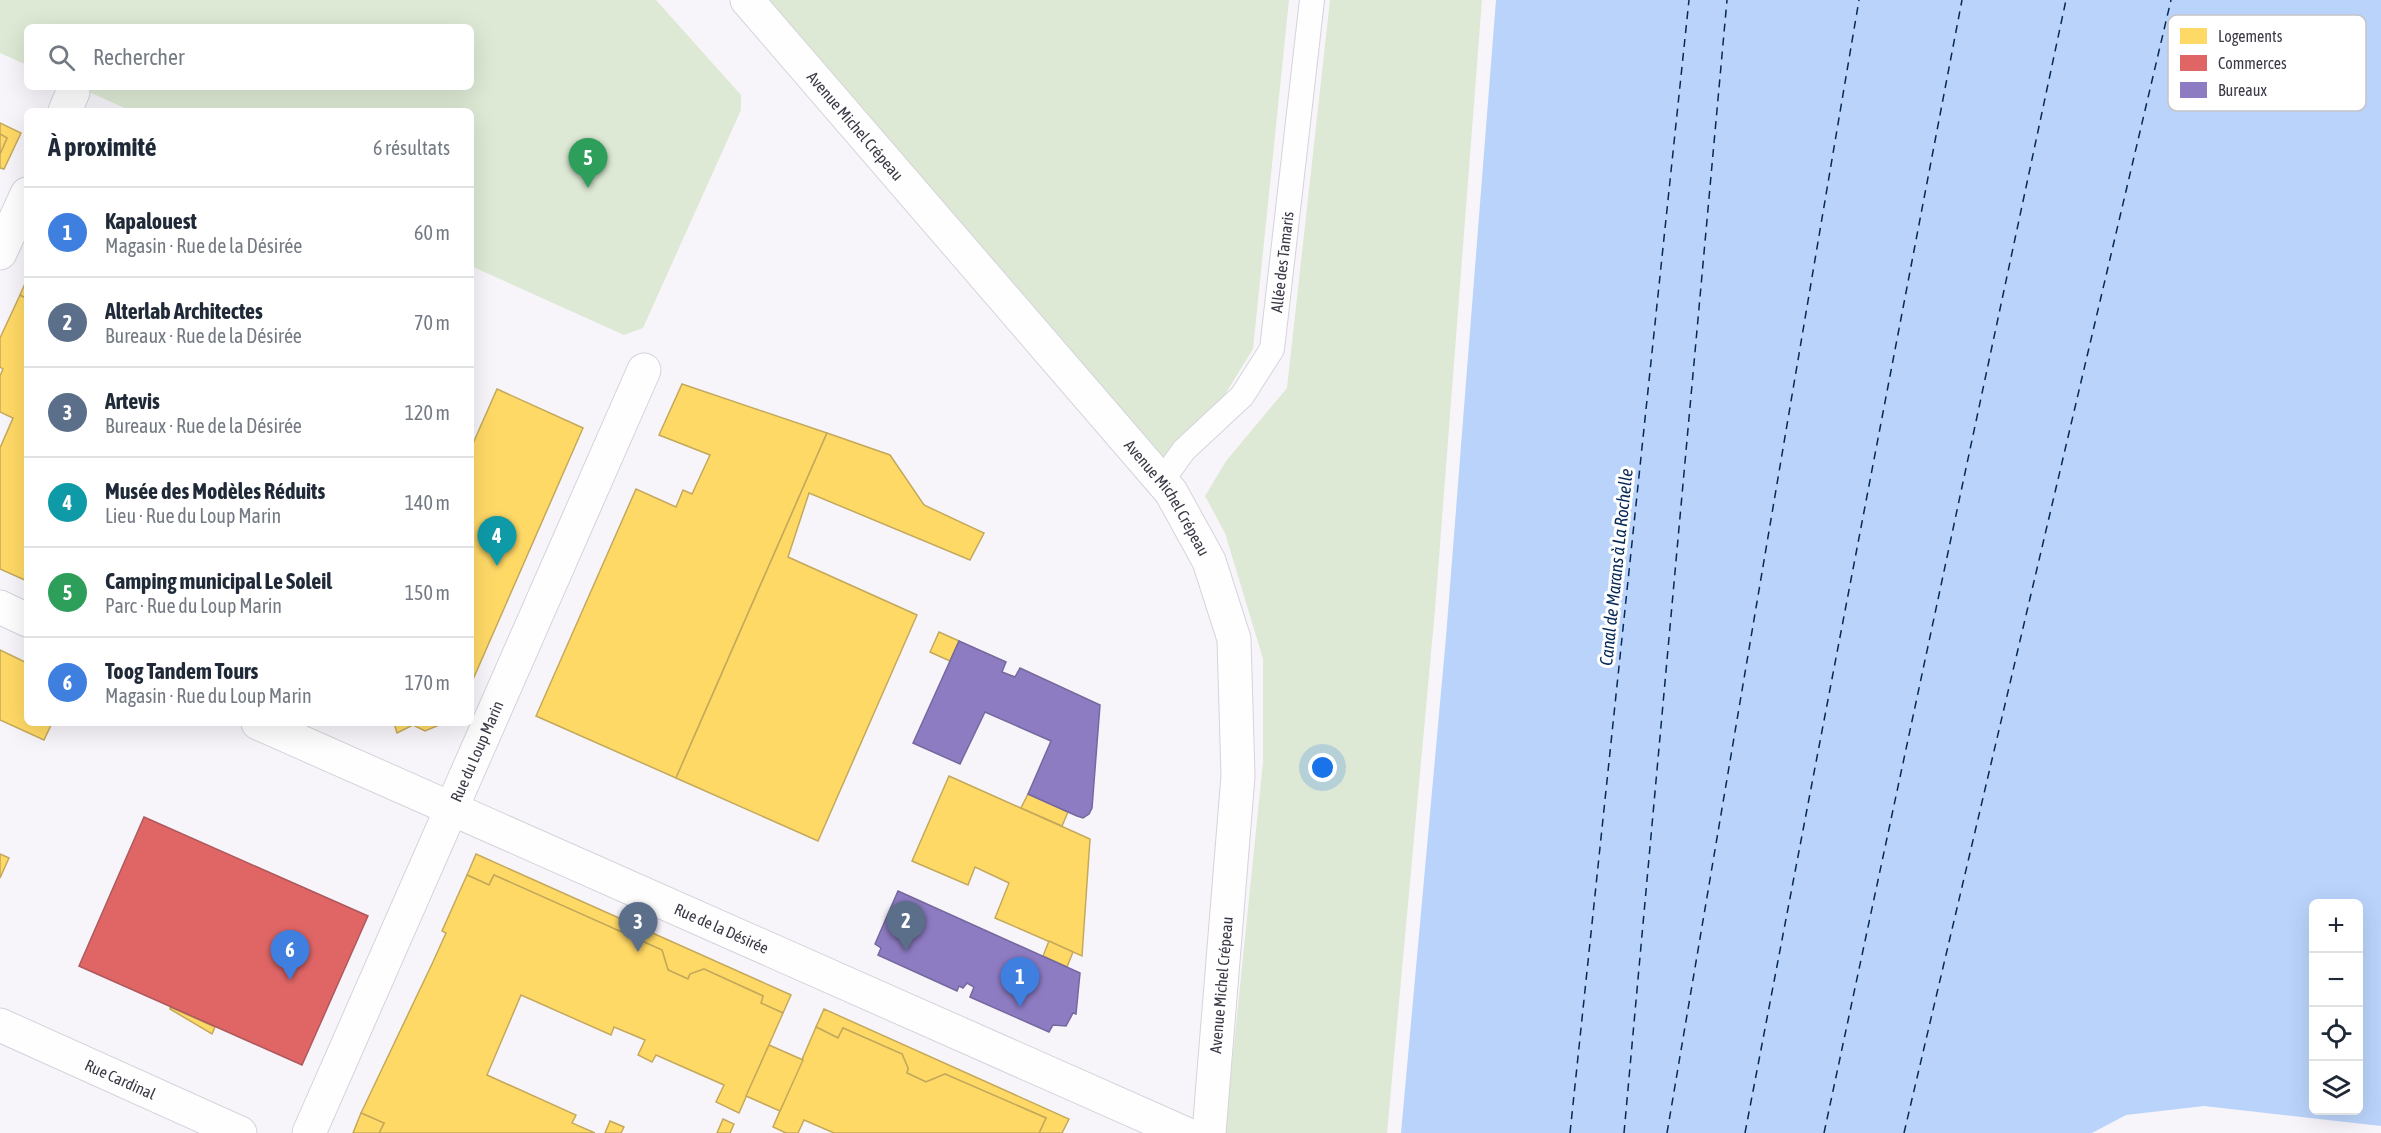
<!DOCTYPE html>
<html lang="fr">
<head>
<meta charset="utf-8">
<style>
  body { margin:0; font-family:"Asap Condensed",sans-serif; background:#f6f6f7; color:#1f2937 }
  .controls { position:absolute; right:18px; bottom:18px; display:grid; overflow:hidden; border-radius:9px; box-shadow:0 6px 24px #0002 }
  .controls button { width:54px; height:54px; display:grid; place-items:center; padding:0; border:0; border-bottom:2px solid #e0e1e3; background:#fff; color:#1f2937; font:30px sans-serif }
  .you { position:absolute; left:1323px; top:768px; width:21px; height:21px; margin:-15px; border:4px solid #fff; border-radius:50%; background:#1a73e8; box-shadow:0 0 0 9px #1a73e833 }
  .badge { display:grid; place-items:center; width:39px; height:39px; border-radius:50%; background:#2563eb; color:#fff; font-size:20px; font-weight:700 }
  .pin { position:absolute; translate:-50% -50px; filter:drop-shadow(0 2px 3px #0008) }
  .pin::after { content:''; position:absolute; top:32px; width:21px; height:18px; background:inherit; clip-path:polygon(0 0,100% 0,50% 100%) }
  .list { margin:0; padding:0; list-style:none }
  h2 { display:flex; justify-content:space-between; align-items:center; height:78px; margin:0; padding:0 24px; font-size:26px }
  h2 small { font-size:20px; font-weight:400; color:#747a83 }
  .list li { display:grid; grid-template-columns:39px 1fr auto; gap:18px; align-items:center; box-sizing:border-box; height:90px; padding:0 24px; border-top:2px solid #e0e1e3 }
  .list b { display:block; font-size:22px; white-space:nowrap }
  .list p { margin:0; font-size:20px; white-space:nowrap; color:#747a83 }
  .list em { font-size:20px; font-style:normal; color:#747a83 }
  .icon { flex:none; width:33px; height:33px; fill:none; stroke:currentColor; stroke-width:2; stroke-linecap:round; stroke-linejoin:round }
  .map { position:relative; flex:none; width:2381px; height:1133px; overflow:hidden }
  .search { position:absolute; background:#fff; box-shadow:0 6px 24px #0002; left:24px; top:24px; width:450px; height:66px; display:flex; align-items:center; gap:15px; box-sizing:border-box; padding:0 21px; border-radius:9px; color:#747a83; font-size:22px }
  .panel { position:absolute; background:#fff; box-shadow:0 6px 24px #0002; left:24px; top:108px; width:450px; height:618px; border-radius:9px }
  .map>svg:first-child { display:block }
  .green { fill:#dde9d4 }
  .water { fill:#bad3fa; fill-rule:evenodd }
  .homes { fill:#ffd966; stroke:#c4a95c; stroke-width:1.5 }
  .shops { fill:#e06666; stroke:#af585c; stroke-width:1.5 }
  .offices { fill:#8e7cc3; stroke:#75689e; stroke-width:1.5 }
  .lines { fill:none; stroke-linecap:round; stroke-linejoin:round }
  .ferry { stroke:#062957; stroke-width:1.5; stroke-dasharray:8 6; stroke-linecap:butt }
  .lane-casing { stroke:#d5d3db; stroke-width:26 }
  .street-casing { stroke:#d5d3db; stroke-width:35 }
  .secondary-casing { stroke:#d5d3db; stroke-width:35 }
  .lane { stroke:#fefefe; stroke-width:24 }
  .street { stroke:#fefefe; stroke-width:33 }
  .secondary { stroke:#fefefe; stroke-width:33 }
  .labels { text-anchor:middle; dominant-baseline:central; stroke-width:6; stroke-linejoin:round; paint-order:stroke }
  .street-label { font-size:16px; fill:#3c3946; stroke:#fff }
  .water-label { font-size:18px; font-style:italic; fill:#062957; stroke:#fff }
  .key { fill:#fff; stroke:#c4c4c8; stroke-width:1.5 }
  .key-label { font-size:16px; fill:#3c3946 }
</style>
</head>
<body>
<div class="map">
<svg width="2381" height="1133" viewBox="0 0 2381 1133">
  <rect width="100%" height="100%" fill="#f7f5fa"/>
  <g class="green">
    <path d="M0 0H656L741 95V110L643 328 624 335 471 266V111H131L78 87H471V27H27V65L0 53Z"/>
    <path d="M747 0H1289L1253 349 1213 414 1173 492Z"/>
    <path d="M1330 0H1482L1435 610 1387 1133H1225L1263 762V659L1225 533 1205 496 1226 461 1287 388Z"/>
  </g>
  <path class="water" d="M1496 0H2381V1126L2204 1106 2126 1115 2092 1133H1401L1446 637ZM2314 904H2358V1110H2314Z"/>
  <g class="homes">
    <path d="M0 123 21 133 4 169 0 168V154L7 138 0 134Z"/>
    <path d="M0 134 7 138 0 154Z"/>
    <path d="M27 279V299L20 295Z"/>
    <path d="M20 295 27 299V581L0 569V448L13 418 0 412V376L3 369 0 367V338Z"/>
    <path d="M682 384 827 433 676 778 536 716 636 489 676 507 683 490 692 494 710 455 659 435Z"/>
    <path d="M497 389 583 428 471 684V448Z"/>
    <path d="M827 433 890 455 924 505 984 533 970 560 809 493 788 557 917 615 818 841 676 778Z"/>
    <path d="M939 632 959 641 950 661 930 652Z"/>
    <path d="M0 650 27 663V723H52L44 740 0 720Z"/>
    <path d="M394 723H444L425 731 413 725 397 733Z"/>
    <path d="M949 776 1090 839 1082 956 995 918 1009 883 975 867 968 885 912 861Z"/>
    <path d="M1028 794 1068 812 1062 826 1021 808Z"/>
    <path d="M0 854 9 858 0 878Z"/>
    <path d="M476 854 791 995 783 1013 761 1003 763 996 704 969 690 974 688 979 668 970 662 950 494 875 489 885 467 875Z"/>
    <path d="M467 875 489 885 494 875 662 950 668 970 688 979 690 974 704 969 763 996 761 1003 783 1013 739 1113 716 1102 724 1085 656 1055 652 1062 638 1055 645 1040 614 1027 611 1035 521 995 487 1075 576 1115 572 1123 595 1133H379L384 1123 361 1113 432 964 446 933 442 931Z"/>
    <path d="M1049 941 1073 952 1067 967 1043 956Z"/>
    <path d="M170 1007 215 1027 212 1034 170 1009Z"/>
    <path d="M824 1009 1069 1119 1062 1133H1039L1046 1118 945 1074 926 1082 907 1073 908 1068 902 1054 843 1028 838 1038 816 1027Z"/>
    <path d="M816 1027 838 1038 843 1028 902 1054 908 1068 907 1073 926 1082 945 1074 1046 1118 1039 1133H834L804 1120 798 1133H786L773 1127Z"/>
    <path d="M769 1045 803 1060 780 1111 746 1096Z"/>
    <path d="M361 1113 384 1123 379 1133H353Z"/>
    <path d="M723 1119 734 1124 730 1133H717Z"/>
    <path d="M610 1121 624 1127 621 1133H605Z"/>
  </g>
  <path class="shops" d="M144 817 368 916 302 1065 79 966Z"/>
  <g class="offices">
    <path d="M959 641 1006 662 1002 672 1015 677 1020 668 1100 705 1092 808 1089 814 1083 818 1077 816 1028 794 1051 741 985 712 960 764 913 743Z"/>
    <path d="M898 891 1080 973 1076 1014 1073 1013 1066 1026 1053 1025 1049 1032 970 997 974 987 967 983 963 988 959 986 957 991 878 955 881 948 875 944Z"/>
  </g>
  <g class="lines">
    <g class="ferry">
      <path d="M1570 1133 1689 0"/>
      <path d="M1624 1133 1727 0"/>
      <path d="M1667 1133 1859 0"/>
      <path d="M1745 1133 1962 0"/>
      <path d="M1824 1133 2066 0"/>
      <path d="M1904 1133 2171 0"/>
    </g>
    <g class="lane-casing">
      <g id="lane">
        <path id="s1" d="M1161 482 1184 450 1242 396 1272 349 1312 0"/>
      </g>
    </g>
    <g class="street-casing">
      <g id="street">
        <path d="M65 111 73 92"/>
        <path d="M0 253 27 194"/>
        <path d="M0 607 27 620"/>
        <path id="s2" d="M258 723 1184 1133"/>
        <path id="s3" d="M0 1025 240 1133"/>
        <path id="s4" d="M309 1133 644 370"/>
      </g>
    </g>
    <g class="secondary-casing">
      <g id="secondary">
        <path id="s5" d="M747 0 1171 492 1209 561 1234 639 1238 776 1209 1133"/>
      </g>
    </g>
    <use href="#lane" class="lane"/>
    <use href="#street" class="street"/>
    <use href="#secondary" class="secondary"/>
  </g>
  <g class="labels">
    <g class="street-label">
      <text stroke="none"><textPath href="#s5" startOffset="166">Avenue Michel Crépeau</textPath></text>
      <text stroke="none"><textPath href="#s1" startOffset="262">Allée des Tamaris</textPath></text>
      <text stroke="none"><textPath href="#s5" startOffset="652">Avenue Michel Crépeau</textPath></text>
      <text stroke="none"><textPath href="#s4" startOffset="417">Rue du Loup Marin</textPath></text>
      <text stroke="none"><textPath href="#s2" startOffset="507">Rue de la Désirée</textPath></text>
      <text transform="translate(1221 985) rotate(-85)">Avenue Michel Crépeau</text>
      <text stroke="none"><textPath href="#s3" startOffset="132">Rue Cardinal</textPath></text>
    </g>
    <g class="water-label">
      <text transform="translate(1616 567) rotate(-84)">Canal de Marans à La Rochelle</text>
    </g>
  </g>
  <rect x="2168" y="15" width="198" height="96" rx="9" class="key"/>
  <rect x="2180" y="28" width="27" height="16" fill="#ffd966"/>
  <rect x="2180" y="55" width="27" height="16" fill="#e06666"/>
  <rect x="2180" y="82" width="27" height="16" fill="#8e7cc3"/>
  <g class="key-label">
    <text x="2218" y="42">Logements</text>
    <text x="2218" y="69">Commerces</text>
    <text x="2218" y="96">Bureaux</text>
  </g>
</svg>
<div class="controls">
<button>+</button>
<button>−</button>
<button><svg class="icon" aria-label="locate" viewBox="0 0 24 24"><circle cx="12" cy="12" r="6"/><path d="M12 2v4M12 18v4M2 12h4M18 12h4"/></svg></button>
<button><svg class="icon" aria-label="layers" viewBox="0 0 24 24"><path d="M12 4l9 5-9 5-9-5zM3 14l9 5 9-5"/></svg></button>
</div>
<div class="you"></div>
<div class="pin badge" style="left:1020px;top:1007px;background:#3f7fe0">1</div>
<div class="pin badge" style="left:906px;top:951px;background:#5c6f8a">2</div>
<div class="pin badge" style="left:638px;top:952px;background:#5c6f8a">3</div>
<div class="pin badge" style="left:497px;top:566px;background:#0f9aa8">4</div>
<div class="pin badge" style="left:588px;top:188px;background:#2e9e5b">5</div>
<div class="pin badge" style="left:290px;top:980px;background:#3f7fe0">6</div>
<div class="search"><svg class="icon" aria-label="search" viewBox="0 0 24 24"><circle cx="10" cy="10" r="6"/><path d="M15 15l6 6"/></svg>Rechercher</div>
<section class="panel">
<h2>À proximité<small>6 résultats</small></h2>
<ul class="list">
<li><span class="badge" style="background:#3f7fe0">1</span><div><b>Kapalouest</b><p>Magasin · Rue de la Désirée</p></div><em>60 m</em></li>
<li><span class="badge" style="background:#5c6f8a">2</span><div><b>Alterlab Architectes</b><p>Bureaux · Rue de la Désirée</p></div><em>70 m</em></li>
<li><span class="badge" style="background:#5c6f8a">3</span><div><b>Artevis</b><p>Bureaux · Rue de la Désirée</p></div><em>120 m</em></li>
<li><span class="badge" style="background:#0f9aa8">4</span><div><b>Musée des Modèles Réduits</b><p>Lieu · Rue du Loup Marin</p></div><em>140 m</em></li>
<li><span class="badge" style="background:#2e9e5b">5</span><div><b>Camping municipal Le Soleil</b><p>Parc · Rue du Loup Marin</p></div><em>150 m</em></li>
<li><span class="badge" style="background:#3f7fe0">6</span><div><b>Toog Tandem Tours</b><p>Magasin · Rue du Loup Marin</p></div><em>170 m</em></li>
</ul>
</section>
</div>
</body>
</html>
